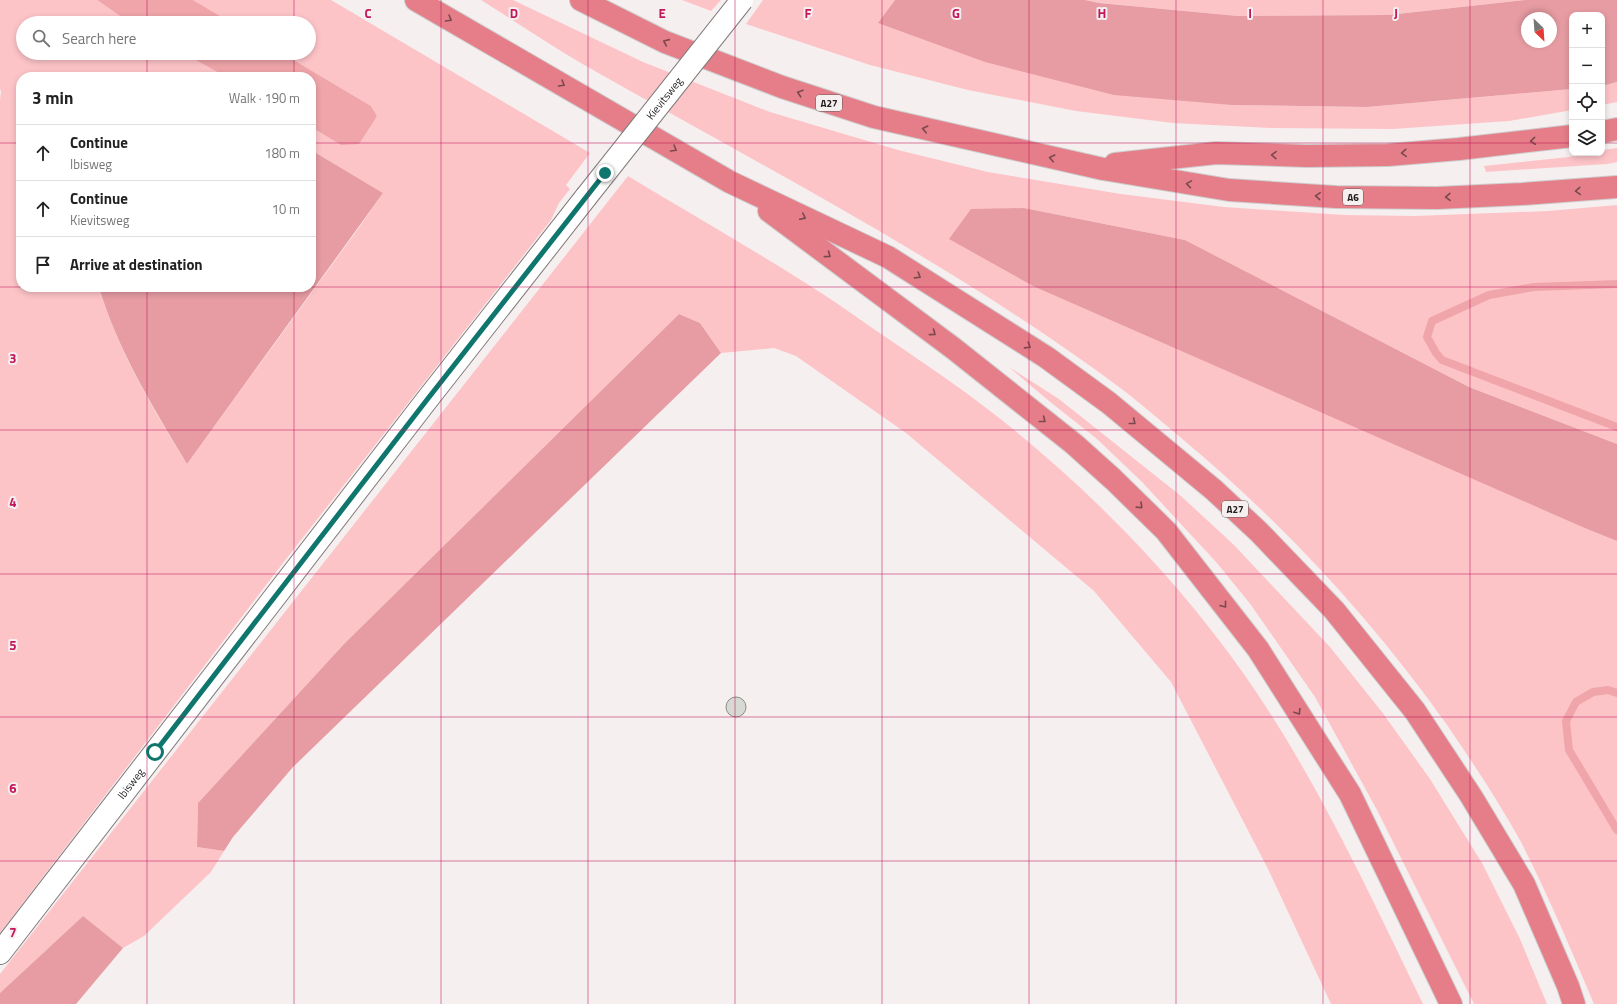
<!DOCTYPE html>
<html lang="en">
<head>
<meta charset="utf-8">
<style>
  body { margin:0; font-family:"Titillium Web",sans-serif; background:#f6f6f6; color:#222 }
  .controls { position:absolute; right:12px; top:12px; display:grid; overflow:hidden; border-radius:8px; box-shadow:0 2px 6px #0003 }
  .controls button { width:36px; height:36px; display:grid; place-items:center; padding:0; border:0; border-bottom:1px solid #e0e0e0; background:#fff; color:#222; font:20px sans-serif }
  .compass { position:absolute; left:1521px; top:12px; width:36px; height:36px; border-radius:50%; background:#fff; box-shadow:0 2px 6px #0003; rotate:155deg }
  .stop { position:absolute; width:12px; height:12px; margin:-9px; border:3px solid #0f766e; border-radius:50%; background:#fff }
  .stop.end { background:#0f766e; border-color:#fff; box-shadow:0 1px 4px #0008 }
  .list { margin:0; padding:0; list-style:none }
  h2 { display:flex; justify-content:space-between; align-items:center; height:52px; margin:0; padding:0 16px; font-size:17px }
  h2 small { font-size:13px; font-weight:400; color:#767676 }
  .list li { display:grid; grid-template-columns:26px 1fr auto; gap:12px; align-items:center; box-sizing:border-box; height:56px; padding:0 16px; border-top:1px solid #e0e0e0 }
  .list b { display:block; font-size:15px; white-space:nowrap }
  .list p { margin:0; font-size:13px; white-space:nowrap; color:#767676 }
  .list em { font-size:13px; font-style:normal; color:#767676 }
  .icon { flex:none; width:22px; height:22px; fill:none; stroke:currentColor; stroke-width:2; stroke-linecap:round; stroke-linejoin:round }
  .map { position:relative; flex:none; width:1617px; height:1004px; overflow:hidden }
  .search { position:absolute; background:#fff; box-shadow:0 2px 6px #0003; left:16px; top:16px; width:300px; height:44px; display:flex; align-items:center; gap:10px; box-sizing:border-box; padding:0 14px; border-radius:22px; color:#767676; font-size:15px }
  .panel { position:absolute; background:#fff; box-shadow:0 2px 6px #0003; left:16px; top:72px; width:300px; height:220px; border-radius:16px }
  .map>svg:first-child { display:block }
  .green { fill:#fdc4c8 }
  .forest { fill:#e69ca2; fill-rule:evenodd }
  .water { fill:#efa5aa }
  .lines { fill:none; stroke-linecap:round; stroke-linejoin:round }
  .stream { stroke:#efa5aa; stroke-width:8 }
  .building { fill:#d6d9d4; stroke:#8b8e89 }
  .minor-casing { stroke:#817b7b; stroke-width:24 }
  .motorway-casing { stroke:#cecece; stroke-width:24 }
  .minor { stroke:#fff; stroke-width:22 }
  .motorway { stroke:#e57e88; stroke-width:22 }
  .minor-bridge-casing { stroke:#817b7b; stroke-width:24; stroke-linecap:butt }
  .minor-bridge { stroke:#fff; stroke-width:22 }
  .oneway { stroke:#79494e }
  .route { stroke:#0f766e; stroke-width:5 }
  .grid { fill:none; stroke:#c2185b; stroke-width:1; stroke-opacity:0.55 }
  .labels { text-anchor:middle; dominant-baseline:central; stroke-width:4; stroke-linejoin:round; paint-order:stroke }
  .shield { fill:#f6efef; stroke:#615d5d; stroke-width:1 }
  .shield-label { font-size:10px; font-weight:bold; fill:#211e1e }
  .street-label { font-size:11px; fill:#211e1e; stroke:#f6efef }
  .grid-label { font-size:13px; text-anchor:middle; font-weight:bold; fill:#c2185b; stroke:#f6efef; stroke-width:4; stroke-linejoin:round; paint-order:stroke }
</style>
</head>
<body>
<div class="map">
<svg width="1617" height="1004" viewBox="0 0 1617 1004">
  <rect width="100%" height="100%" fill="#f6efef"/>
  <g class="green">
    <path d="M0 0H97L130 23H23V53H183L226 77H173L164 72 158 77H21V287H99C118 351 152 407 187 464L355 233 383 193 311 150V127L341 145 377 116 371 106 282 53H309V23H232L193 0H331L590 153 566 185 570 189 559 203 551 220 276 572 0 933V100L1 91 0 89Z"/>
    <path d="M481 0H513L643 62 770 112 898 150 988 172 1121 194 1224 207 1344 215 1415 216 1548 211 1617 205V444L1469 387 1185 240 1024 208 971 210 1587 529 1617 541V1004H1594C1571 949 1548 895 1521 842 1499 802 1473 763 1447 725 1371 618 1281 521 1180 437 1162 422 1145 407 1127 393 958 266 769 170 586 66 550 45 516 22 481 0Z"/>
    <path d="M682 0H721L711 11Z"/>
    <path d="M763 0H895L879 23 1232 105 1367 107 1572 89V110L1509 121 1393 129 1270 128 1173 123 1076 111 968 90 870 65 746 24Z"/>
    <path d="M1085 0H1525L1388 15 1238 16 1099 3Z"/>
    <path d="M1617 82V102L1602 105V86Z"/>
    <path d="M1617 148V162L1607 164 1486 172 1484 166 1568 157 1589 153H1602V150Z"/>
    <path d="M628 176C691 214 754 250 815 289 842 306 867 325 893 342 931 368 968 393 1003 421 1095 495 1179 581 1246 677 1317 779 1369 893 1423 1004H1331L1268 869 1171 682 1094 591 906 433 796 356 774 348 721 353 700 323 679 314 344 644 198 803 197 847 224 851 211 872 144 936 123 948 83 916 0 993V974Z"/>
    <path d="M1009 367 1059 399 1181 496 1234 545 1330 647 1382 712 1430 779 1482 863 1520 939 1547 1004H1474L1377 810 1315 697 1251 605 1217 563 1142 482 1097 439 1049 401Z"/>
  </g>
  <g class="forest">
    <path d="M895 0H1085L1099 3 1238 16 1388 15 1525 0H1617V82L1602 86V15H1572V89L1367 107 1232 105 1114 95 985 62 878 23ZM1527 18H1551V42H1527Z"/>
    <path d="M311 150 383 193 187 464C153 407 118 351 99 287H311Z"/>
    <path d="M1024 208 1185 240 1469 387 1617 444V541L1587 529 1033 286 949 239 971 209Z"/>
    <path d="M679 314 700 323 721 353 293 767 233 837 224 851 197 847 198 803 344 644Z"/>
    <path d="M83 916 123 948 76 1004H0V993Z"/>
  </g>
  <g class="water">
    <path d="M97 0H193L232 23H130Z"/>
    <path d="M183 53H282L371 106 377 116 359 144 341 145 311 127V77H226Z"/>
  </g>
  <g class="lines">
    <g class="stream">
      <path d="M1617 284 1534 287 1489 295 1432 321 1427 337 1436 353 1442 360 1617 427"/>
      <path d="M1617 693 1608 690 1593 692 1576 702 1566 721 1569 750 1617 830"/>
    </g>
  </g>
  <circle class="building" cx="736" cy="707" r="10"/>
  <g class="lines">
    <g class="minor-casing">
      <g id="minor">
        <path id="s1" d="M0 953 426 401 586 197"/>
      </g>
    </g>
    <g class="motorway-casing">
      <g id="motorway">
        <path d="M416 0 730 182 888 257 1046 357 1109 403 1214 490 1259 532 1334 610 1415 711 1471 796 1524 884 1568 986 1574 1004"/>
        <path d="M581 0 665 42 782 87 874 117 1103 169 1229 190 1336 197 1437 198 1522 194 1617 187"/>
        <path d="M1602 132 1617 129"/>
        <path d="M1115 164 1216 153 1307 156 1388 155 1459 149 1572 136"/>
        <path d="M769 211 953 348 1074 444 1114 480 1166 531 1258 649 1350 794 1451 1004"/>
      </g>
    </g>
    <use href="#minor" class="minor"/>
    <use href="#motorway" class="motorway"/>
    <g class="minor-bridge-casing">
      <g id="minor-bridge">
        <path id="s2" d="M586 197 742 0"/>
      </g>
    </g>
    <use href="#minor-bridge" class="minor-bridge"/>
  </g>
  <defs><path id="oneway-chevron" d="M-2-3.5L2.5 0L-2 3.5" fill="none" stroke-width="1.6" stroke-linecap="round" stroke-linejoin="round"/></defs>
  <g class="oneway">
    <use href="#oneway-chevron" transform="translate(449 19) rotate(30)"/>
    <use href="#oneway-chevron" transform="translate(666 42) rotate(-156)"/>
    <use href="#oneway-chevron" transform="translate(562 84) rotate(30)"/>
    <use href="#oneway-chevron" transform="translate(800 93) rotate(-162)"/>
    <use href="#oneway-chevron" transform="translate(925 129) rotate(-167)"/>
    <use href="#oneway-chevron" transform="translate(1533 141) rotate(174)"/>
    <use href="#oneway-chevron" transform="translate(674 149) rotate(30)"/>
    <use href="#oneway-chevron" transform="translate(1404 153) rotate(176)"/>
    <use href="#oneway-chevron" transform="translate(1274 155) rotate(-178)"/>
    <use href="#oneway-chevron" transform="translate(1052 158) rotate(-167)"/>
    <use href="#oneway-chevron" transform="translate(1189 184) rotate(-171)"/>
    <use href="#oneway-chevron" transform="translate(1578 191) rotate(176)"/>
    <use href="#oneway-chevron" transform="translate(1318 196) rotate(-176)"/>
    <use href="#oneway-chevron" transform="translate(1448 197) rotate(178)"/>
    <use href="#oneway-chevron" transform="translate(803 217) rotate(26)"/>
    <use href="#oneway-chevron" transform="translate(828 255) rotate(37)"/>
    <use href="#oneway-chevron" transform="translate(918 276) rotate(32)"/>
    <use href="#oneway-chevron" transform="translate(933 333) rotate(37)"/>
    <use href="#oneway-chevron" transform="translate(1028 346) rotate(32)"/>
    <use href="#oneway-chevron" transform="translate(1043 420) rotate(38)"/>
    <use href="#oneway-chevron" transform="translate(1133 422) rotate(39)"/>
    <use href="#oneway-chevron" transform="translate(1140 506) rotate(44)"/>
    <use href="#oneway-chevron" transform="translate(1224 605) rotate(52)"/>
    <use href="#oneway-chevron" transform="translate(1298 712) rotate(58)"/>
  </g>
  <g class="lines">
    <path class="route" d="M155 752 426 401 605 173"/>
  </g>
  <path class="grid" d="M147 0V23M294 0V23M441 0V1004M588 0V1004M735 0V1004M882 0V1004M1029 0V1004M1176 0V1004M1323 0V1004M1470 0V1004M147 53V77M294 53V77M0 143H21M311 143H1572M1602 143H1617M0 287H21M147 287V1004M294 287V1004M311 287H1617M0 430H1617M0 574H1617M0 717H1617M0 861H1617"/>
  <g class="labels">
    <g class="shield">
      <rect x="816" y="95" width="26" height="16" rx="3"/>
      <rect x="1343" y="189" width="20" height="16" rx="3"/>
      <rect x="1222" y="501" width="26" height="16" rx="3"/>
    </g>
    <g class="shield-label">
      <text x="829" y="103">A27</text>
      <text x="1353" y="197">A6</text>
      <text x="1235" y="509">A27</text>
    </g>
    <g class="street-label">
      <text stroke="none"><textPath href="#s2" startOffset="126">Kievitsweg</textPath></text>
      <text stroke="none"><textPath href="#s1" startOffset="214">Ibisweg</textPath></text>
    </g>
  </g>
  <g class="grid-label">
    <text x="368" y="18">C</text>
    <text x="514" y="18">D</text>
    <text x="662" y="18">E</text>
    <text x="808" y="18">F</text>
    <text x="956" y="18">G</text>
    <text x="1102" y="18">H</text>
    <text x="1250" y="18">I</text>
    <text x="1396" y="18">J</text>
    <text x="13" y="363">3</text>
    <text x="13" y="507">4</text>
    <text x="13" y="650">5</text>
    <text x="13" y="793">6</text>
    <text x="13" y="937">7</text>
  </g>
</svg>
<div class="controls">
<button>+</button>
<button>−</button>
<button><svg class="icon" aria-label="locate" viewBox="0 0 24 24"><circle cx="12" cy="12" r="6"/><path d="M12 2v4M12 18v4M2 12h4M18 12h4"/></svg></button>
<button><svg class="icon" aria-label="layers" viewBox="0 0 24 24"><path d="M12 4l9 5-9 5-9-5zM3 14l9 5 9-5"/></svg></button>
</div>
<svg class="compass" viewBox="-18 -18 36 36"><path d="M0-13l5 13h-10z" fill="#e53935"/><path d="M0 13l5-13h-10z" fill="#767676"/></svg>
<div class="stop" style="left:155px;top:752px"></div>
<div class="stop end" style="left:605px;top:173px"></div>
<div class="search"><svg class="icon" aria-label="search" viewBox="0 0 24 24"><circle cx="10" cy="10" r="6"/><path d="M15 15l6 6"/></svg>Search here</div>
<section class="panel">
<h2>3 min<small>Walk · 190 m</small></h2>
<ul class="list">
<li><svg class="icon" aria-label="ahead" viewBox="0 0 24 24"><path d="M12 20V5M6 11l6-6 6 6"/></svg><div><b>Continue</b><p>Ibisweg</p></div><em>180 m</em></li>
<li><svg class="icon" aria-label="ahead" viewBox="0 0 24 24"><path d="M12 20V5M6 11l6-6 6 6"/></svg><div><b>Continue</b><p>Kievitsweg</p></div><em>10 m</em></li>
<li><svg class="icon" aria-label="arrive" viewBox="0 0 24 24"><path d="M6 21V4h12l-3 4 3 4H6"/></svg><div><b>Arrive at destination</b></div></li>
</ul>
</section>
</div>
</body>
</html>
